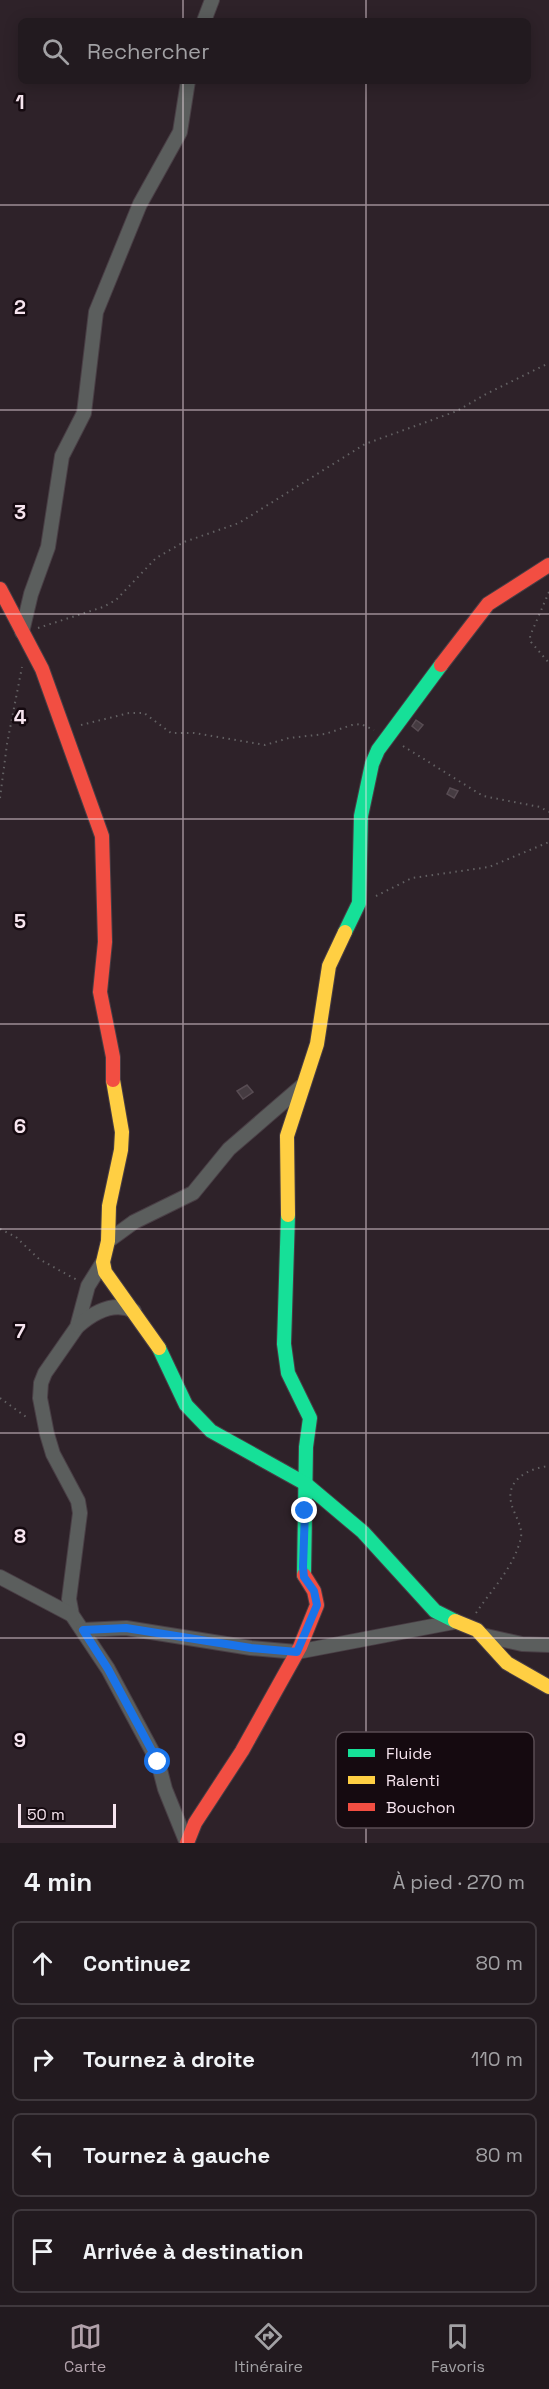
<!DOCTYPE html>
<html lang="fr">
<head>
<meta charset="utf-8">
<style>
  body { margin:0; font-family:"Space Grotesk",sans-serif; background:#2e272c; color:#f1f3f6 }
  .scale { position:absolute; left:18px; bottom:15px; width:98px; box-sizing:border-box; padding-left:6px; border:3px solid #f7e5ef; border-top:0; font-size:16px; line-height:21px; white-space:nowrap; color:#f7e5ef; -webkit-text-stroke:4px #150a10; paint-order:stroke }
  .stop { position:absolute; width:18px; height:18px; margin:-14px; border:4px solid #1a73e8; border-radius:50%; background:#fff }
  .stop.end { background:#1a73e8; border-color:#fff; box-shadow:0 2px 6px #0008 }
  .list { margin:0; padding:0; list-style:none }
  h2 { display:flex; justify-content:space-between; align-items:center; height:78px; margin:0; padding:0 24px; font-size:26px }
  h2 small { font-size:20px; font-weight:400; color:#a2a1a4 }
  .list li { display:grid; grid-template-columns:39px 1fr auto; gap:18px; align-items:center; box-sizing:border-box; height:84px; margin:0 12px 12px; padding:0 12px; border:2px solid #3f383d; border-radius:9px }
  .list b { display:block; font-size:22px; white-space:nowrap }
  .list em { font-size:20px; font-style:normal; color:#a2a1a4 }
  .icon { flex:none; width:33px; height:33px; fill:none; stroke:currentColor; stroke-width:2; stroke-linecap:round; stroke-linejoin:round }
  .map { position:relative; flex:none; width:549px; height:1843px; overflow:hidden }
  .search { position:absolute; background:#221a1f; box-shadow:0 3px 15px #0003; left:18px; right:18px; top:18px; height:66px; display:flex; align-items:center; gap:15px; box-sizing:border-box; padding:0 21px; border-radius:9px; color:#a2a1a4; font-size:22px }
  .sheet { height:462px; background:#221a1f }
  nav { display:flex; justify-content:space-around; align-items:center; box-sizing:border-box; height:84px; border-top:2px solid #3f383d; background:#221a1f; font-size:16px; color:#a2a1a4 }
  nav a { display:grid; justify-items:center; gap:3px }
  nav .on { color:#b1a1aa }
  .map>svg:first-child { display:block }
  .building { fill:#453b41; stroke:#584c53; stroke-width:1.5 }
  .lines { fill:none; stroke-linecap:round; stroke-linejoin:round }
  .street-casing { stroke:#493e45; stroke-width:16 }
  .fast-casing { stroke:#493e45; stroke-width:16 }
  .slow-casing { stroke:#493e45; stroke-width:16 }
  .jam-casing { stroke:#493e45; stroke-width:16 }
  .path { stroke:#636163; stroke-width:2; stroke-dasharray:1.5 4.5; stroke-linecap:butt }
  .street { stroke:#5b5e5d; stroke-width:14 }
  .fast { stroke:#16e098; stroke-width:14 }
  .slow { stroke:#ffcf43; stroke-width:14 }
  .jam { stroke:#f24e42; stroke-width:14 }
  .route { stroke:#1a73e8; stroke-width:8 }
  .grid { fill:none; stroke:#f7e5ef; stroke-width:1.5; stroke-opacity:0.55 }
  .key { fill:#150a10; stroke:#594c53; stroke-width:1.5 }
  .key-label { font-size:16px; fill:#f7e5ef }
  .grid-label { font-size:20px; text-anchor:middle; font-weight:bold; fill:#f7e5ef; stroke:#150a10; stroke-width:5; stroke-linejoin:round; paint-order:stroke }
</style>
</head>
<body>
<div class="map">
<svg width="549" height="1843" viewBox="0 0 549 1843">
  <rect width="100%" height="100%" fill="#2e2229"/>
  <g class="building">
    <path d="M416 720 423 725 418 731 412 726Z"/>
    <path d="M450 788 458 791 454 798 447 794Z"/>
    <path d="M247 1085 253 1092 243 1099 237 1091Z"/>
  </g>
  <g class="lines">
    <g class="street-casing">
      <g id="street">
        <path d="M204 21 212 0"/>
        <path d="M22 632 31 594 48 547 62 456 84 413 96 312 140 204 180 132 188 81"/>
        <path d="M108 1241 134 1222 193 1193 229 1149 303 1085"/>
        <path d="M103 1262 88 1286 77 1327 45 1373 41 1383 40 1398 47 1434 53 1454 78 1501 80 1513 69 1599 72 1615 108 1669 158 1762 165 1789 186 1841"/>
        <path d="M78 1326C94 1312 114 1301 134 1311"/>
        <path d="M0 1577 72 1615"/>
        <path d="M83 1630 126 1628 251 1648 297 1652 454 1622"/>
        <path d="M486 1636 522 1644 549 1645"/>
      </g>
    </g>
    <g class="fast-casing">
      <g id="fast">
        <path d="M345 932 359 903 361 816 372 764 378 750 441 665"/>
        <path d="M288 1215 284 1344 288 1373 310 1418 306 1447 304 1575"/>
        <path d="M159 1348 186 1405 211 1431 306 1484 363 1532 435 1611 455 1621"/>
      </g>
    </g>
    <g class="slow-casing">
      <g id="slow">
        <path d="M113 1080 122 1132 121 1150 109 1206 108 1241 103 1262 105 1272 159 1348"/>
        <path d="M288 1215 287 1136 317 1044 329 966 345 932"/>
        <path d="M455 1621 477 1630 507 1663 549 1687"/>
      </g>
    </g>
    <g class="jam-casing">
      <g id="jam">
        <path d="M0 589 42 669 102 836 105 942 100 992 113 1057V1080"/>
        <path d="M441 665 488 604 549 565"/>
        <path d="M187 1843 195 1823 242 1751 300 1647 317 1605 314 1591 304 1575"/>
      </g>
    </g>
    <g class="path">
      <path d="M549 592 530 636 531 642 549 663"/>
      <path d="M38 628 103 607 116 600 156 558 184 542 239 523 365 444 457 411 486 394 549 363"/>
      <path d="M81 725 129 713H144L171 733H194L265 745 289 738 325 734 352 725 361 724 374 730"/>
      <path d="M403 746 483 796 540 807 549 812"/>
      <path d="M0 798 7 744 22 667"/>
      <path d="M376 896 412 878 489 867 549 842"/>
      <path d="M0 1229 16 1237 39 1259 77 1280"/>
      <path d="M0 1398 29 1419"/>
      <path d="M476 1613C492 1589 515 1566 521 1537 523 1526 513 1513 511 1502 506 1479 530 1468 549 1466"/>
    </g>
    <use href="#street" class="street"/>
    <use href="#fast" class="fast"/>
    <use href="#slow" class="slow"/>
    <use href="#jam" class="jam"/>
  </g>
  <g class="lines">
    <path class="route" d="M158 1762 108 1669 83 1630 126 1628 251 1648 297 1652 317 1605 314 1591 304 1577 303 1567 305 1511"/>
  </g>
  <path class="grid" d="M183 0V21M366 0V21M183 81V1843M366 81V1843M0 205H549M0 410H549M0 614H549M0 819H549M0 1024H549M0 1229H549M0 1433H549M0 1638H549"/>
  <rect x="336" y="1732" width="198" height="96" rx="9" class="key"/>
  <rect x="348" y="1749" width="27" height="8" fill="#16e098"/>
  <rect x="348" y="1776" width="27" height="8" fill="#ffcf43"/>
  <rect x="348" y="1803" width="27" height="8" fill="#f24e42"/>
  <g class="key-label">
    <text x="386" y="1759">Fluide</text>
    <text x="386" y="1786">Ralenti</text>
    <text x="386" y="1813">Bouchon</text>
  </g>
  <g class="grid-label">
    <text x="20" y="109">1</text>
    <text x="20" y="314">2</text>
    <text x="20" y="519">3</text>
    <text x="20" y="724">4</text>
    <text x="20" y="928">5</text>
    <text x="20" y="1133">6</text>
    <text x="20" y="1338">7</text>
    <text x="20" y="1543">8</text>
    <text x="20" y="1747">9</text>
  </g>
</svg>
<div class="scale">50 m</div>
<div class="stop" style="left:158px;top:1762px"></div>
<div class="stop end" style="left:305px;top:1511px"></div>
<div class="search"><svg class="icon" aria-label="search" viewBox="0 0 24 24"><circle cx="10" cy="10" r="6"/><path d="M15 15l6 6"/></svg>Rechercher</div>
</div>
<section class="sheet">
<h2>4 min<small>À pied · 270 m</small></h2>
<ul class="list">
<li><svg class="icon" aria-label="ahead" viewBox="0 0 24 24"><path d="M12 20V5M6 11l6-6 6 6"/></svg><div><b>Continuez</b></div><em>80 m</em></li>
<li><svg class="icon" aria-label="right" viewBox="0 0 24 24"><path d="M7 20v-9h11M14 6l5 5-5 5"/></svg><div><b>Tournez à droite</b></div><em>110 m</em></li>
<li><svg class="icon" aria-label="left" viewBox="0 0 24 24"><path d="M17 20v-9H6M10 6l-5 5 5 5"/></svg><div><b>Tournez à gauche</b></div><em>80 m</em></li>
<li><svg class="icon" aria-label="arrive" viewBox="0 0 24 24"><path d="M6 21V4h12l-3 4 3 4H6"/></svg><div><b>Arrivée à destination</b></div></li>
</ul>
</section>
<nav>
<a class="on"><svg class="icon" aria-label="map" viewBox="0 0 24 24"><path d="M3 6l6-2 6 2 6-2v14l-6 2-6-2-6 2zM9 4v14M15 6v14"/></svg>Carte</a>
<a><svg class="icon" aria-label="directions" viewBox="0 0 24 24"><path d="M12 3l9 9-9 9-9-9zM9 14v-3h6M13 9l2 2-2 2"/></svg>Itinéraire</a>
<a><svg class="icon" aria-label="saved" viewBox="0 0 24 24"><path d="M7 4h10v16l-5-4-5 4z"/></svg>Favoris</a>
</nav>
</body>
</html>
